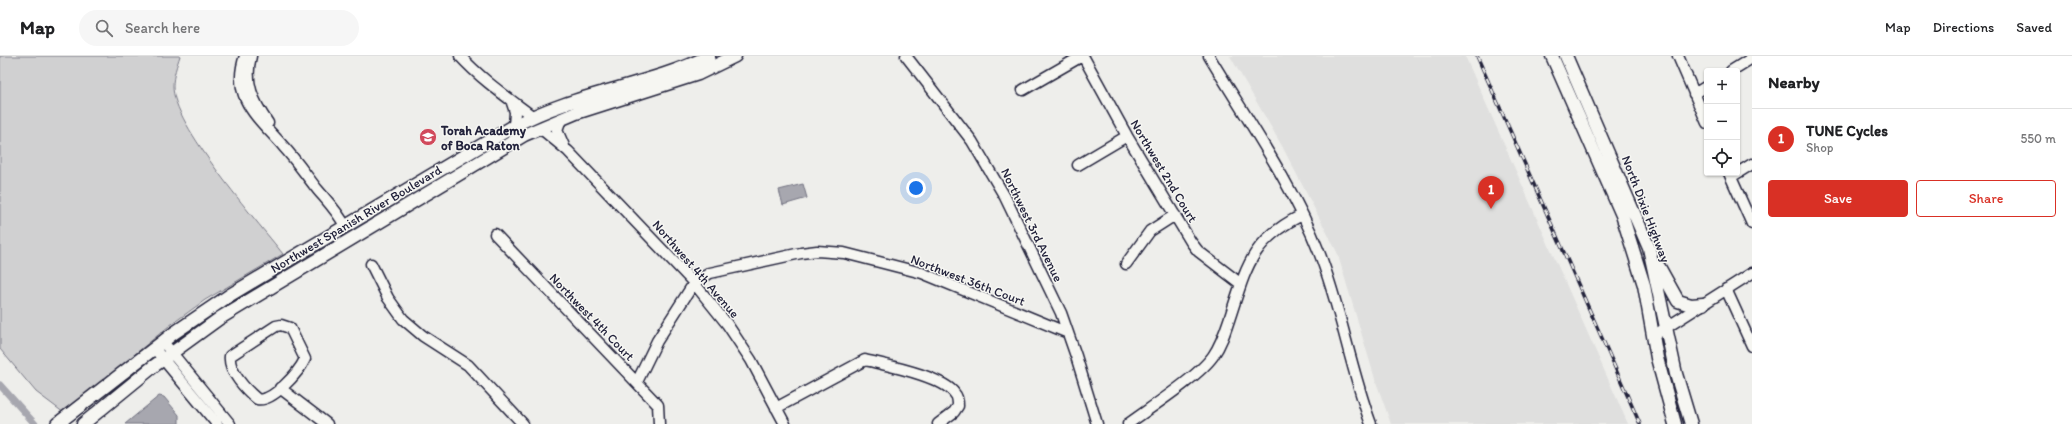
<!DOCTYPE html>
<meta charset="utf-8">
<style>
:root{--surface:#fff;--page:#f6f6f6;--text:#202124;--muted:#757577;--line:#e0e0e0;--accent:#d93025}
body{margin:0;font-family:Itim,sans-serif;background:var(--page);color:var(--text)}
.controls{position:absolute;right:12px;top:12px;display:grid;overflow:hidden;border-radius:4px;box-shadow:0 1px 3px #0004}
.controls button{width:36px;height:36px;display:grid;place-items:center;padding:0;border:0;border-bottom:1px solid var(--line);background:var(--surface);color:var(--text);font:20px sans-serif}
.you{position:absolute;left:916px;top:132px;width:14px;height:14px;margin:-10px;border:3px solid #fff;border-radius:50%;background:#1a73e8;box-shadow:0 0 0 6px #1a73e833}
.badge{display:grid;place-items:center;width:26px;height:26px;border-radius:50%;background:var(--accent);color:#fff;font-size:13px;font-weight:700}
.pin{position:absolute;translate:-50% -33px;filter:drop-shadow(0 1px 2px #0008)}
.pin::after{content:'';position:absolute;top:21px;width:14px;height:12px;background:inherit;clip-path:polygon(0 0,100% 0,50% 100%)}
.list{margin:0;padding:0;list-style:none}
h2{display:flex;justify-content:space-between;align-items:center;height:52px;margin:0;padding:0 16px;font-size:17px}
h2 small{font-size:13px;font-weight:400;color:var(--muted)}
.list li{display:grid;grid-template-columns:26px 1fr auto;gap:12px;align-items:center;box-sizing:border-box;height:60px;padding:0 16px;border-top:1px solid var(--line)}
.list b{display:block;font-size:15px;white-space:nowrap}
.list p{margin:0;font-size:13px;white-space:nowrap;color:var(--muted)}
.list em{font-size:13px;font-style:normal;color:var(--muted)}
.actions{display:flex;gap:8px;padding:12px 16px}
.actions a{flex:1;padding:9px 0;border:1px solid var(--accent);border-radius:4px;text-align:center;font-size:14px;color:var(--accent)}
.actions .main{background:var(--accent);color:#fff}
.icon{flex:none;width:22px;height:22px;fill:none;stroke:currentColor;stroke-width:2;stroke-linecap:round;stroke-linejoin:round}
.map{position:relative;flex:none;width:1752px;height:368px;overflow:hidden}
header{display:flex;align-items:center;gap:24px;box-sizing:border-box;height:56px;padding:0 20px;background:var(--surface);border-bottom:1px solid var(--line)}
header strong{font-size:19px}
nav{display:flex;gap:22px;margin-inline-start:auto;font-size:14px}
.search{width:280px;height:36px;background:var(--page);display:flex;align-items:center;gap:10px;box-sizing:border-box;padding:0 14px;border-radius:22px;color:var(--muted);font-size:15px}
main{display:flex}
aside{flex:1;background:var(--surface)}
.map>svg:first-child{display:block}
.built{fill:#dfdfde}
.green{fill:#d0d0d1;stroke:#797986}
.water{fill:#a7a7af;stroke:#727281}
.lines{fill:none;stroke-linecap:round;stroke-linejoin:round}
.canal{stroke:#a7a7af;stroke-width:7}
.minor-casing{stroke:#22223b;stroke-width:13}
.major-casing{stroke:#22223b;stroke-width:15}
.minor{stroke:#f6f6f2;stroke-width:10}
.major{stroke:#f6f6f2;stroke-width:12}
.rail-casing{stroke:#22223b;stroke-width:3.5}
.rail{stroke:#f6f6f2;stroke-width:2;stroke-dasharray:6;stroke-linecap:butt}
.labels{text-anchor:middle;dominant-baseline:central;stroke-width:3;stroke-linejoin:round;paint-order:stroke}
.poi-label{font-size:13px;font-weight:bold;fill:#22223b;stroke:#f6f6f2;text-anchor:start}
.street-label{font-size:13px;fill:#22223b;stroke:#f6f6f2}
</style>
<header>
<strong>Map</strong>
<div class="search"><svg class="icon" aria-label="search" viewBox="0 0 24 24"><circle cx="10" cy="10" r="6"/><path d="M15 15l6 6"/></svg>Search here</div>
<nav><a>Map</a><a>Directions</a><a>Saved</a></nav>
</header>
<main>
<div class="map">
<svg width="1752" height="368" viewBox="0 0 1752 368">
<rect width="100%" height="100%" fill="#eeeeeb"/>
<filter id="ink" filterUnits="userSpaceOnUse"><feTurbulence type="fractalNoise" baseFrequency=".025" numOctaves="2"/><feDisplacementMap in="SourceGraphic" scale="8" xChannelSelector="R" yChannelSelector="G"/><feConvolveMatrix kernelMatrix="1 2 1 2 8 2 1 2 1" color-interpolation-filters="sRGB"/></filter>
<g filter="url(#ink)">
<!-- built -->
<path class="built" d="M1230 0H1465L1628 368H1391L1375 323 1337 196 1282 90Z"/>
<!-- green -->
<path class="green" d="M0 0H180C177 9 173 20 173 30 172 68 257 165 283 198L205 244 169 270 64 357 36 336 0 293Z"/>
<!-- water -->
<path class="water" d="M803 128 807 142 783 149 779 134Z
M159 340 164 341 179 359V368H125Z"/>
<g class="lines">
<!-- canal -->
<path class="canal" d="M0 329 35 368"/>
<defs>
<path id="minor" d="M245 0C230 42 259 62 283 90 295 103 306 119 317 133 327 145 338 156 345 170
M251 0C244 27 253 45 268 67
M460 0C482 24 507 41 532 60
M906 0 972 85 1005 141 1061 257 1076 300 1097 368
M1083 0 1127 80 1191 186 1198 195 1241 228
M1209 0C1246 62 1293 129 1319 196 1341 252 1350 312 1371 368
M1678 0 1707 67
M1731 15 1752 2
M1023 34 1082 0
M1694 38 1707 30
M512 47 515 56 514 70
M561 63 557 74 564 90
M538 73 545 76 568 95 694 227 727 268 751 304 785 368
M1078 109 1127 80
M1729 117 1752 168
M1731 121 1752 108
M495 178 658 349 659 368
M371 208 388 242 403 263 423 280 468 309 523 368
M1126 208 1150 175 1175 159
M1726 233 1752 290
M281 269 290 272 305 303C299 316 272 347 257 343 246 334 228 315 230 300L276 270Z
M1653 280 1752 217
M163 286 230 368
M154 292 217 368
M637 326 657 285 694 227 710 217 801 197 817 195 844 197 922 217 1068 277
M280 332 327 368
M776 352 865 304C885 309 943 320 955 338 958 341 958 346 958 350L954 356 938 368
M1128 368C1151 351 1198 321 1213 300 1222 287 1226 273 1231 258 1247 209 1253 183 1302 159"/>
<path id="major" d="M1552 0 1622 159 1644 229 1657 302 1675 368
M1566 0 1649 192 1676 318 1691 368
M1659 211 1678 245 1691 249 1703 248
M57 368 174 277 230 239 514 70C576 36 647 31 709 0
M83 368 154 310 220 262 524 79 576 57 698 18 735 0"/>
</defs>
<!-- minor casing -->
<use href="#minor" class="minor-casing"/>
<!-- major casing -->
<use href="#major" class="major-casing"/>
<!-- minor -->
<use href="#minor" class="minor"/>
<!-- major -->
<use href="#major" class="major"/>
<defs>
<path id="rail" d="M1477 0 1640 368"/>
</defs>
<!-- rail casing -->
<use href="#rail" class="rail-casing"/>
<!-- rail -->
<use href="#rail" class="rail"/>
</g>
</g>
<!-- icons -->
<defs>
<symbol id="school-disc" viewBox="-11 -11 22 22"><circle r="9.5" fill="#d1495b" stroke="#f6f6f2"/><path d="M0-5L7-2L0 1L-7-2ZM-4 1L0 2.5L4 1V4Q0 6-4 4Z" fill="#fff"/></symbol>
</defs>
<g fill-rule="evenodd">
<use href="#school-disc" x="418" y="71" width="20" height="20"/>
</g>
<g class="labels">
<!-- poi labels -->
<g class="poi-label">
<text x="441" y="74">Torah Academy<tspan x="441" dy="15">of Boca Raton</tspan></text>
</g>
<!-- street labels -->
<g class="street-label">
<text transform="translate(1164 115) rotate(59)">Northwest 2nd Court</text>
<text transform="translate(1646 153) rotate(69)">North Dixie Highway</text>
<text transform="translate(356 163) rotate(-31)">Northwest Spanish River Boulevard</text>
<text transform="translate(1032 169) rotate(64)">Northwest 3rd Avenue</text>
<text transform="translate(696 213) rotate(49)">Northwest 4th Avenue</text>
<text transform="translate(968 224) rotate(21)">Northwest 36th Court</text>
<text transform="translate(592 261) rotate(46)">Northwest 4th Court</text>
</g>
</g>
</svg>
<div class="controls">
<button>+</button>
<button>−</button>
<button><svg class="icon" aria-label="locate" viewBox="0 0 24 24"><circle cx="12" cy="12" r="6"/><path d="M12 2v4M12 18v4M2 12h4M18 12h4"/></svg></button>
</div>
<div class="you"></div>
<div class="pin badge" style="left:1491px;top:153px">1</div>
</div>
<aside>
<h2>Nearby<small></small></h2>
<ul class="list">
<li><span class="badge">1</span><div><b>TUNE Cycles</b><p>Shop</p></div><em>550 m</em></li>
</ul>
<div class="actions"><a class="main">Save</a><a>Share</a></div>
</aside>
</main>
